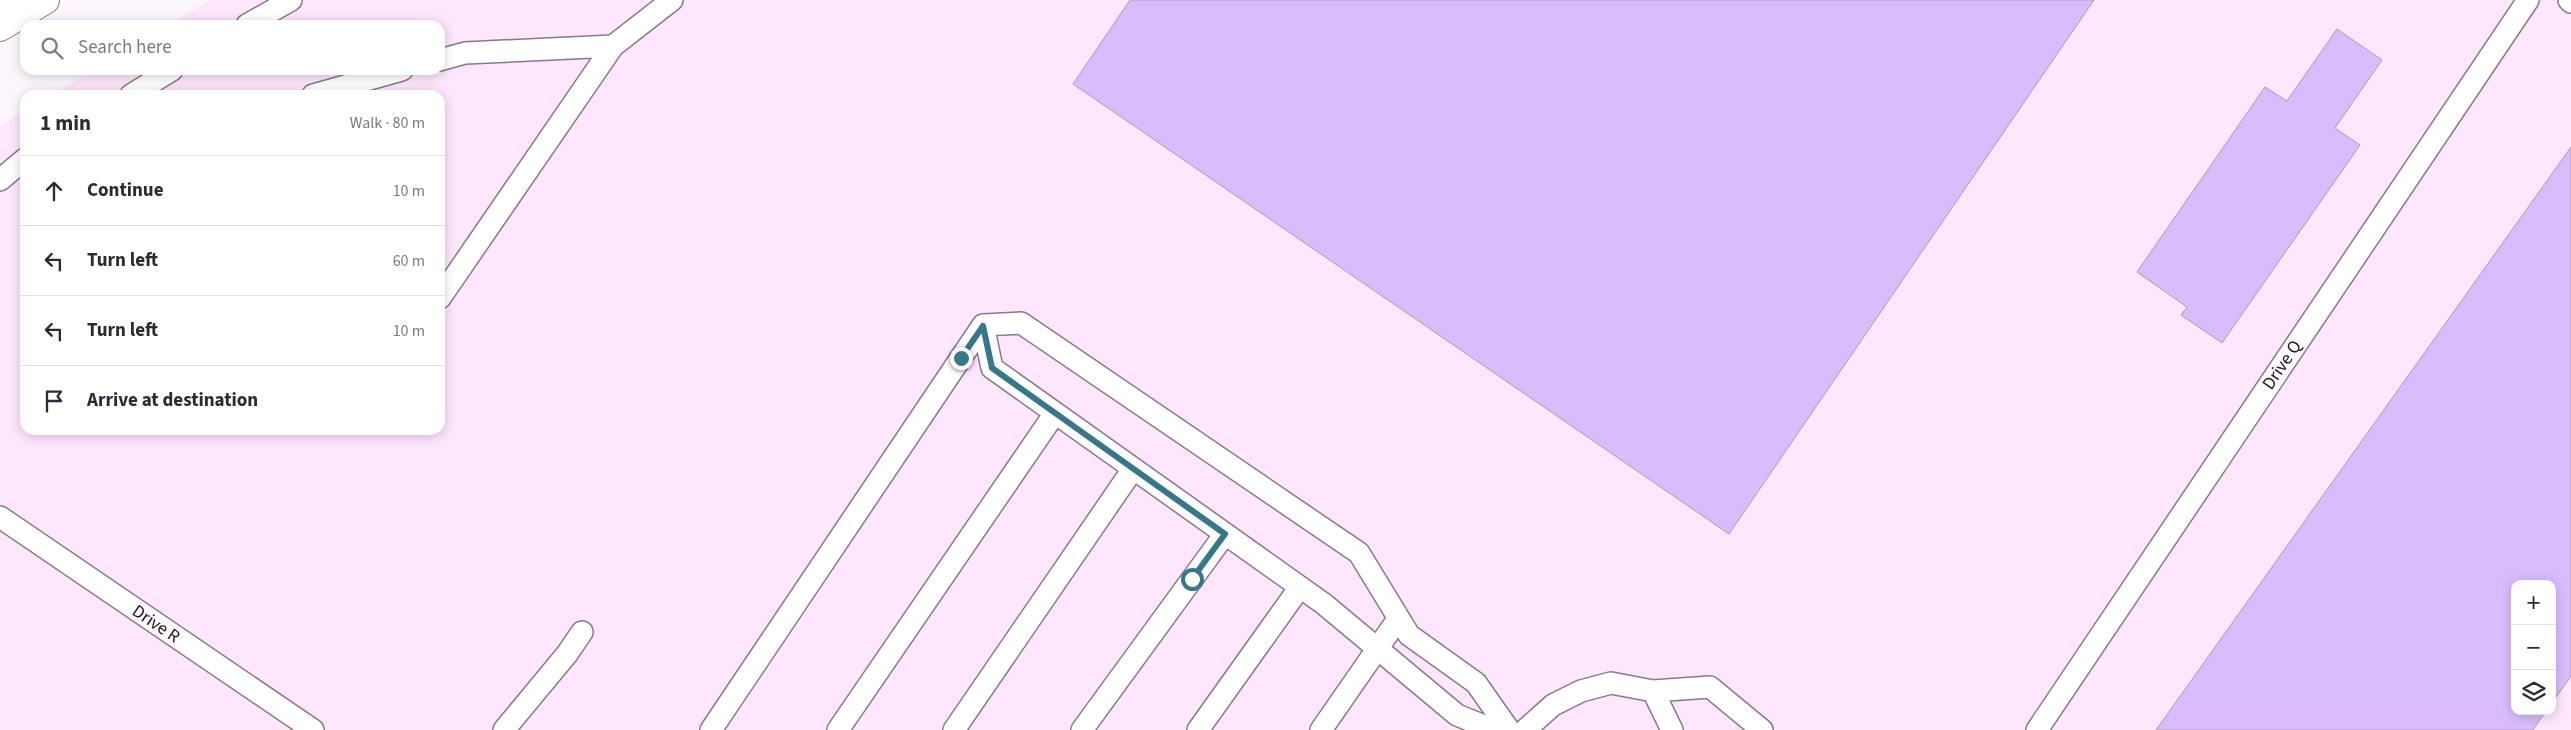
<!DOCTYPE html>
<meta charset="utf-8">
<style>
:root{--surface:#fff;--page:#f7f7f7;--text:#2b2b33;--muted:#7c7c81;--line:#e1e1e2}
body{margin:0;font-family:"Source Sans 3",sans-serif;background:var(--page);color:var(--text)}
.controls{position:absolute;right:15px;bottom:15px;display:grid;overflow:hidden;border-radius:10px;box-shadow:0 2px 12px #0003}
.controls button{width:45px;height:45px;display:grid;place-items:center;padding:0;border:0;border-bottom:1px solid var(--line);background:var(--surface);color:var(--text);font:25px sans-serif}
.stop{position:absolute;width:15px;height:15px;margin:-11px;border:4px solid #36788a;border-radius:50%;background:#fff}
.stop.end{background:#36788a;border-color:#fff;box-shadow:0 1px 5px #0008}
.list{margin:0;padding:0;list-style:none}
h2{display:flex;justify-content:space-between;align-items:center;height:65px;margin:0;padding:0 20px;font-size:21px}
h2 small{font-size:16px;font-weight:400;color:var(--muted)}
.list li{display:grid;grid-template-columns:32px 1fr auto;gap:15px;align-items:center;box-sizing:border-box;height:70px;padding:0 20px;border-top:1px solid var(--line)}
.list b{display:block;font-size:19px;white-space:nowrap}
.list em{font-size:16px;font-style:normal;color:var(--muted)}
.icon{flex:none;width:28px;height:28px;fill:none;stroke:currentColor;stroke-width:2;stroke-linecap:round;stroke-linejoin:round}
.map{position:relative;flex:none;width:2571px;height:730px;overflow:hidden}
.search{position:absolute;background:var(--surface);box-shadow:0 2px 12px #0003;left:20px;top:20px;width:425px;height:55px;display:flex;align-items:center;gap:12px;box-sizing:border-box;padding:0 18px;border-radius:15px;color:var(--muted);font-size:19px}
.panel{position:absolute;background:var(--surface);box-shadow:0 2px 12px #0003;left:20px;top:90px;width:425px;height:345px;border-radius:15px}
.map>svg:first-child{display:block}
.built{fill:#fee6fd;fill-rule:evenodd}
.building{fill:#dabcfd;stroke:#a69db1}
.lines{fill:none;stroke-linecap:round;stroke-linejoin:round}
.service-casing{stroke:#897989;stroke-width:24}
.secondary-casing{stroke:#897989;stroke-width:30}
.motorway-casing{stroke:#897989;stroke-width:30}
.service{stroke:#fff;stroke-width:21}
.secondary{stroke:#fff;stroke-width:28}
.motorway{stroke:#fff;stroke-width:28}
.route{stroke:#36788a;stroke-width:6}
.labels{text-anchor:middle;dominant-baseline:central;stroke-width:5;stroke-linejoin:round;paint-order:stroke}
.street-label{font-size:18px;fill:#1c161c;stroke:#fdf6fd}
</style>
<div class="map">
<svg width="2571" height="730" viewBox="0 0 2571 730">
<rect width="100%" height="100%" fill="#fdf6fd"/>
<!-- built -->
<path class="built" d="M210 0H2571V730H0V126L25 111V430H440V95H52L94 70H440V25H168ZM2515 584H2552V711H2515Z"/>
<!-- building -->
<path class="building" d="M1130 0H2094L1729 534 1073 84Z
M2337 29 2382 60 2335 128 2360 145 2222 343 2181 315 2187 307 2137 272 2265 87 2287 101Z
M2571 147V676L2552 703V584H2515V711H2546L2533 730H2156Z"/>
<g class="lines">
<defs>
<path id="service" d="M2569 0 2571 2
M247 25 291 0
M440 60 465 53 613 46
M131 95 172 70
M313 95 402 70
M0 180 25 159
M440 298 613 46 672 0
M0 517 313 730
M1653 691 1672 730
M504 730 567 654 582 632
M711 730 983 325
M838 730 1055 413
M954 730 1133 469
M1082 730 1225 534
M1198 730 1300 587
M1321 730 1398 619
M1494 730 1457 715 1324 604 992 368 983 325 1021 323 1359 553 1409 635 1476 683 1509 730
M1525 730 1553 705 1581 691 1611 683 1653 691 1710 687 1762 730
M2037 730 2528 0"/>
<path id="secondary" d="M0 27 45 0"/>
<path id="motorway" d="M0 10 16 0"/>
</defs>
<!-- service casing -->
<use href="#service" class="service-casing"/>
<!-- secondary casing -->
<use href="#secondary" class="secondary-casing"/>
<!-- motorway casing -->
<use href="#motorway" class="motorway-casing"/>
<!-- service -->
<use href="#service" class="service"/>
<!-- secondary -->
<use href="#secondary" class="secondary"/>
<!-- motorway -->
<use href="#motorway" class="motorway"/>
</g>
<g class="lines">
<!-- route -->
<path class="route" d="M961 358 983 326 992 368 1225 534 1192 579"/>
</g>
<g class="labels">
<!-- street labels -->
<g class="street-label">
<text transform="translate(2282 365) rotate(-56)">Drive Q</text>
<text transform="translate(156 624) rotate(34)">Drive R</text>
</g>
</g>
</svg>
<div class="controls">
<button>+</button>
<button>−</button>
<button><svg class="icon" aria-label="layers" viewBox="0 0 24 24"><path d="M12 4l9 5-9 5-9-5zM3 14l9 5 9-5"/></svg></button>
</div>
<div class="stop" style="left:1192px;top:579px"></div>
<div class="stop end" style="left:961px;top:358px"></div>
<div class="search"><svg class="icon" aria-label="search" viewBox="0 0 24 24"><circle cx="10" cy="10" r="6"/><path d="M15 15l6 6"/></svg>Search here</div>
<section class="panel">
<h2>1 min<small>Walk · 80 m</small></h2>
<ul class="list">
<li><svg class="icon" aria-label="ahead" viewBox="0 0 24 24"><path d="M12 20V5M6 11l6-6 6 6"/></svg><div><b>Continue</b></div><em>10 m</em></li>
<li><svg class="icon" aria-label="left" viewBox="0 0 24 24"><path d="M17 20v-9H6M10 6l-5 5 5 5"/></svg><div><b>Turn left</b></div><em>60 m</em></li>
<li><svg class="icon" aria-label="left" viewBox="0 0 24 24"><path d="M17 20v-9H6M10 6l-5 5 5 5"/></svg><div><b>Turn left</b></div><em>10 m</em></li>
<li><svg class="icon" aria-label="arrive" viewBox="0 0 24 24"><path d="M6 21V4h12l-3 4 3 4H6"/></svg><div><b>Arrive at destination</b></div></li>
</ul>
</section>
</div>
